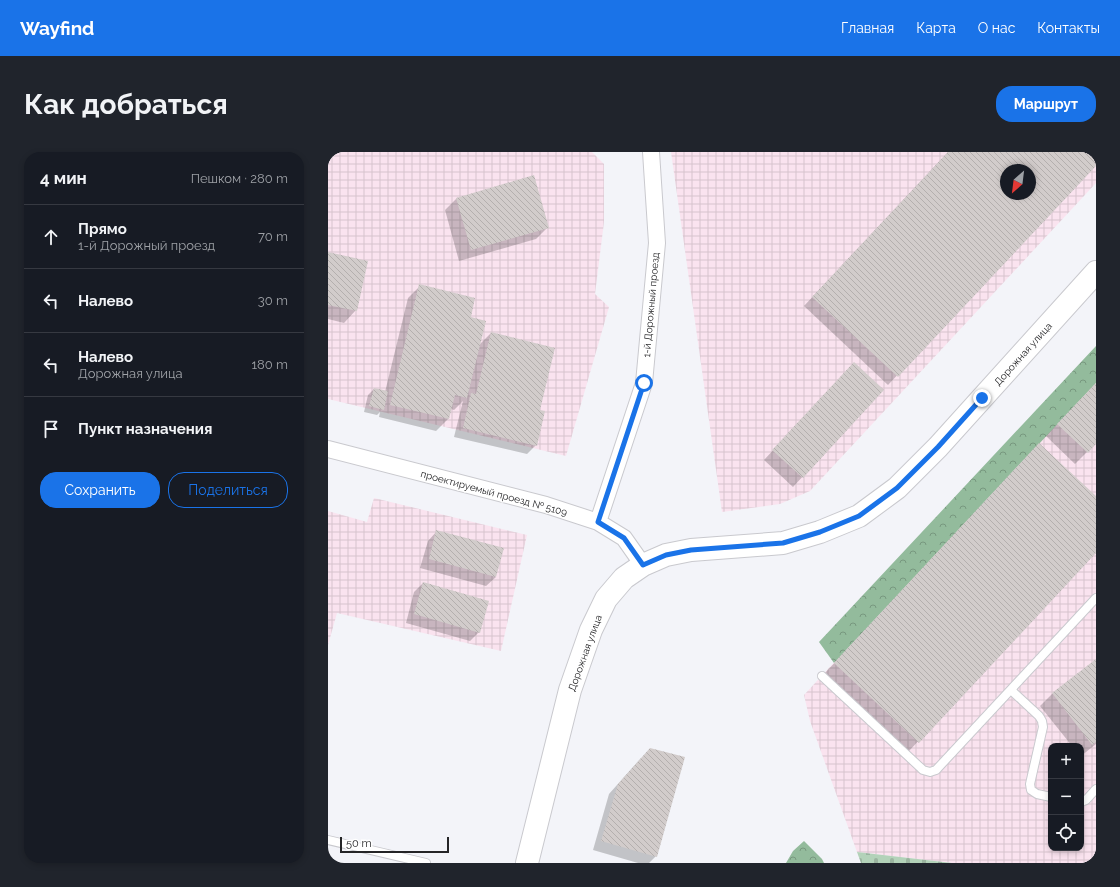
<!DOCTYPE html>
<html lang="ru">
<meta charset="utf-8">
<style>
:root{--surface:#171b24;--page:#20242c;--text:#f1f3f6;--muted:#9ea1a6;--line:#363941;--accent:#1a73e8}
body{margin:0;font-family:Raleway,sans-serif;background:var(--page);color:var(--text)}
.controls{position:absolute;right:12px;bottom:12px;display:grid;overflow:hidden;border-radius:8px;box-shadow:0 2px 6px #0003}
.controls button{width:36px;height:36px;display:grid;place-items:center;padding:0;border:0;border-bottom:1px solid var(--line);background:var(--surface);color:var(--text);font:20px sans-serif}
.compass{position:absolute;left:672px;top:12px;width:36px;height:36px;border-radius:50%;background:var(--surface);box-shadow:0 2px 6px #0003;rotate:208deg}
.scale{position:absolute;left:12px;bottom:10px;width:109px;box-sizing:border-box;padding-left:4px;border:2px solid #252527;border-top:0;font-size:11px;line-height:14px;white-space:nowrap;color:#252527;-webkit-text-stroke:3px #fff;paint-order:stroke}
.stop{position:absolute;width:12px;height:12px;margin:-9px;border:3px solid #1a73e8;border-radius:50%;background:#fff}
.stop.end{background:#1a73e8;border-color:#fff;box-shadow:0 1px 4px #0008}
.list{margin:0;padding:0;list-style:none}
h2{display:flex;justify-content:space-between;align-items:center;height:52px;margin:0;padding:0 16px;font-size:17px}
h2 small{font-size:13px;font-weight:400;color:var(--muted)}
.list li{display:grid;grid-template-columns:26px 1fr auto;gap:12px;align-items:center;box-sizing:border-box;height:64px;padding:0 16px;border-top:1px solid var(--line)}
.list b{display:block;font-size:15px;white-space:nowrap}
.list p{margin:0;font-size:13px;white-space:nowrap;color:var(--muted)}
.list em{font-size:13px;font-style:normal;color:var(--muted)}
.actions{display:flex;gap:8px;padding:12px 16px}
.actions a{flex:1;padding:9px 0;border:1px solid var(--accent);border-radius:16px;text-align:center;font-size:14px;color:var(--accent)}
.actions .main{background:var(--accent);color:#fff}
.icon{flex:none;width:22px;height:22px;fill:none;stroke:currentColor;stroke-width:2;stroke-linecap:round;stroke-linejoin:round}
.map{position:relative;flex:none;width:768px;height:711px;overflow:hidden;border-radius:16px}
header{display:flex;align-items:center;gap:24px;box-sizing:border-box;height:56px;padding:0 20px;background:var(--accent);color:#fff}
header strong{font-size:19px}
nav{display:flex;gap:22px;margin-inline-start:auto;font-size:14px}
.intro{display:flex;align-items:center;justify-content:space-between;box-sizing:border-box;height:96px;padding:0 24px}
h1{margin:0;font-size:28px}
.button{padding:10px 18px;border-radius:16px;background:var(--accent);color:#fff;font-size:14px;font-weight:700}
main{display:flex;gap:24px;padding:0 24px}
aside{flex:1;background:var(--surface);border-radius:16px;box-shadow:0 2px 6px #0003}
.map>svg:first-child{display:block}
.industrial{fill:url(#industrial-grid);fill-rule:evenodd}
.forest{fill:url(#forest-crowns)}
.cemetery{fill:url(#cemetery-stones)}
.shadow{fill:#0003;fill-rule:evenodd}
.building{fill:url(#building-back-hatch);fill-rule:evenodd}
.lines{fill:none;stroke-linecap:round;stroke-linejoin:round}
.lane-casing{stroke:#c9c9ce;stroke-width:10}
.street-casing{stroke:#c9c9ce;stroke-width:18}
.secondary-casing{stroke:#c9c9ce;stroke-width:24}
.lane{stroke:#fff;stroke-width:8}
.street{stroke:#fff;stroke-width:16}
.secondary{stroke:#fff;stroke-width:22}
.route{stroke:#1a73e8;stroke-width:5}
.labels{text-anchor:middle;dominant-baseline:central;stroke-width:3;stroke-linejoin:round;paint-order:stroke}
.street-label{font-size:10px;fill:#252527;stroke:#fff}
</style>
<header>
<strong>Wayfind</strong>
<nav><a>Главная</a><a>Карта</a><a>О нас</a><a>Контакты</a></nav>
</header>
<div class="intro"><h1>Как добраться</h1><a class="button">Маршрут</a></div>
<main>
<aside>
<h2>4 мин<small>Пешком · 280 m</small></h2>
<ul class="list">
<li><svg class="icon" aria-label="ahead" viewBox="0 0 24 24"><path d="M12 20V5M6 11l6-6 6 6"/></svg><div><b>Прямо</b><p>1-й Дорожный проезд</p></div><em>70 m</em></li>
<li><svg class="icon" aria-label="left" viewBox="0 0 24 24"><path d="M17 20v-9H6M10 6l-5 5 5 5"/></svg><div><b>Налево</b></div><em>30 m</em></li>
<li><svg class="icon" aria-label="left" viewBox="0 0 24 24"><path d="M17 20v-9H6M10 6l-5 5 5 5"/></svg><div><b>Налево</b><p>Дорожная улица</p></div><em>180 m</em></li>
<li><svg class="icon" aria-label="arrive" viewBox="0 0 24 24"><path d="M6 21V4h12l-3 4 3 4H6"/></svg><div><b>Пункт назначения</b></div></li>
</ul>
<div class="actions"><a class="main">Сохранить</a><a>Поделиться</a></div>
</aside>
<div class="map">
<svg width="768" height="711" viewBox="0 0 768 711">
<defs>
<pattern id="industrial-grid" width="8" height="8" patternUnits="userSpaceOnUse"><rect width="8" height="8" fill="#fae3ef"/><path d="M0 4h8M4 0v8" fill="none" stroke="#d6c3cd"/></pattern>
<pattern id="forest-crowns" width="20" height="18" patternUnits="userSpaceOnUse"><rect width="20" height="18" fill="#93bb9c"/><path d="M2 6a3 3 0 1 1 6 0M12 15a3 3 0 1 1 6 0" fill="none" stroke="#78987f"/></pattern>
<pattern id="cemetery-stones" width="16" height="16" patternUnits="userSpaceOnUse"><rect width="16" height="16" fill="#b3d2b9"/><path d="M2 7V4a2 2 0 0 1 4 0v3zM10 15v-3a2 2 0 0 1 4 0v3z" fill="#9ab49f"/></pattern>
<pattern id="building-back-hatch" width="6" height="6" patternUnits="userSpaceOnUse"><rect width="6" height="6" fill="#d2cccb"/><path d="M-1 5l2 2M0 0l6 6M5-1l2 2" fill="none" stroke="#b4afae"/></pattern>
</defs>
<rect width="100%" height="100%" fill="#f3f4f9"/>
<!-- industrial -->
<path class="industrial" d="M0 0H264L276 12V70L267 142 281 155 238 304 0 247Z
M343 0H768V31L482 339 452 352 394 360ZM678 18H702V42H678Z
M768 230V711H624L529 700 482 569 476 543 701 299ZM723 594H753V696H723Z
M46 346 199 383 173 499 9 461 0 493V359L39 370Z"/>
<!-- forest -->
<path class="forest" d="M768 194V231L506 511 491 490Z
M476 689 494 707 496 711H458L465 699Z"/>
<!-- cemetery -->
<path class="cemetery" d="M529 700 624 711H533Z"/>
<!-- shadow -->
<path class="shadow" d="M620 0H768V12L560 233 476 154ZM678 18H702V42H678Z
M129 46 220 75 208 87 131 109 117 58Z
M0 101 28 158 16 171 0 167Z
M92 134 142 166 150 194 163 181 211 258 208 293 199 302 126 285 135 249 126 258 123 257 120 267 108 279 51 265 52 260 49 263 36 260 40 243 46 237 57 240 80 146Z
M517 221 555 238 465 335 436 308Z
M768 232V291L747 312 718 284Z
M702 302 768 346V399L581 599 497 521Z
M109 379 168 425 158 434 92 416 100 389Z
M95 431 151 480 142 489 78 471 86 440Z
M768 508V592L753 604V594H744L712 554 724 542Z
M313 606 328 704 321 711H310L265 698 281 642Z"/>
<!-- building -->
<path class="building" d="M620 0H768V14L570 225 484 145ZM678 18H702V42H678Z
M206 23 221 76 143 98 128 46Z
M0 100 40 109 29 159 0 153Z
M91 132 147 146 143 165 158 169 139 246 127 243 121 267 62 253Z
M163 180 227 196 212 258 217 259 209 294 135 276 143 241 148 242Z
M526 210 556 238 475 326 444 298Z
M768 231V292L760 301 729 272Z
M46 236 60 239 56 258 41 254Z
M711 291 768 344V401L591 591 506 511Z
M108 378 176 396 168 425 101 407Z
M95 430 161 449 152 481 86 462Z
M768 507V590L764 593 724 541Z
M322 596 357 605 329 705 273 689 290 632Z"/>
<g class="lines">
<defs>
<path id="lane" d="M494 524 595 618 602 620 608 618 768 446
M683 538 711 564 714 569 715 575 702 632 703 638 709 642 723 645
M753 650 758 648 768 637
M0 688 98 711"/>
<path id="street" d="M0 297 218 353 270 370 296 386 315 413
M270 370 316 231 329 91 323 0"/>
<path id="secondary" d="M199 711 242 538 263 478 278 447 296 426 315 413 338 403 363 398 455 391 492 380 531 364 569 336 610 295 768 120"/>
</defs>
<!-- lane casing -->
<use href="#lane" class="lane-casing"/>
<!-- street casing -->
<use href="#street" class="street-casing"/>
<!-- secondary casing -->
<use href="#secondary" class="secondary-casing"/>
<!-- lane -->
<use href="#lane" class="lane"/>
<!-- street -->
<use href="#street" class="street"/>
<!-- secondary -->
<use href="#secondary" class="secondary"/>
</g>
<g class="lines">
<!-- route -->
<path class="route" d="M316 231 270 370 296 386 315 413 338 403 363 398 455 391 492 380 531 364 569 336 610 295 654 246"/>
</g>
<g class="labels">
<!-- street labels -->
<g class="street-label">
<text transform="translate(323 153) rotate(-85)">1-й Дорожный проезд</text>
<text transform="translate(695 202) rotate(-48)">Дорожная улица</text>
<text transform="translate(166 341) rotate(15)">проектируемый проезд № 5109</text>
<text transform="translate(257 501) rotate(-70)">Дорожная улица</text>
</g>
</g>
</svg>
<div class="controls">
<button>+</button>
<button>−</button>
<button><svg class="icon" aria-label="locate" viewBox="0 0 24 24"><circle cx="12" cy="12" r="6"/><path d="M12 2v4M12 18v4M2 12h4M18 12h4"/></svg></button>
</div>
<svg class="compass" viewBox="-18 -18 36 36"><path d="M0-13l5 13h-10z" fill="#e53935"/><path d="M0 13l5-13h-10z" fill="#9ea1a6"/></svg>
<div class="scale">50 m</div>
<div class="stop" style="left:316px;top:231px"></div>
<div class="stop end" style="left:654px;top:246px"></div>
</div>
</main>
